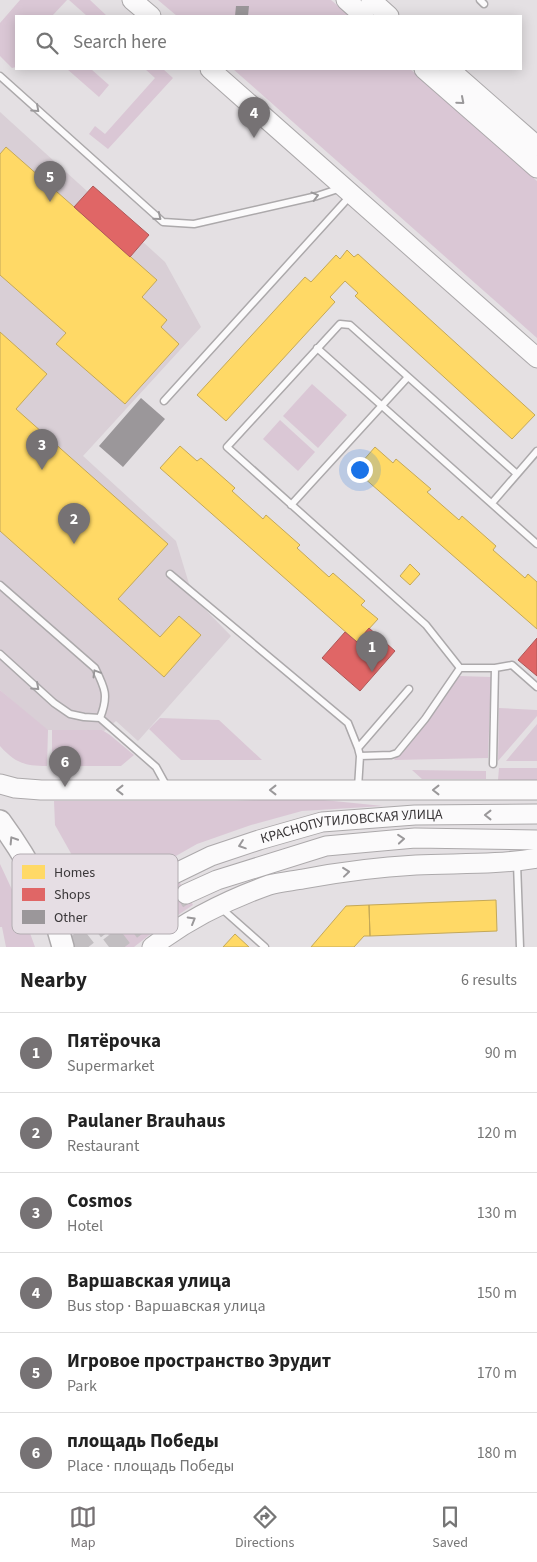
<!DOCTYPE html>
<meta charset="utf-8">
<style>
:root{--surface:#fff;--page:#f2f2f2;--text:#222;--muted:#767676;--line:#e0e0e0;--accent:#767274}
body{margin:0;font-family:"Source Sans 3",sans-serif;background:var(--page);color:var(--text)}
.you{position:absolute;left:359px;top:469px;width:18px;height:18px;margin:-12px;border:4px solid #fff;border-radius:50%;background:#1a73e8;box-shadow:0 0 0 8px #1a73e833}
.badge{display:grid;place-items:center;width:32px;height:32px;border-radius:50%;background:var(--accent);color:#fff;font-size:16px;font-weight:700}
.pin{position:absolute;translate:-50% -41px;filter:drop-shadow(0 1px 2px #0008)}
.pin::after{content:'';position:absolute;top:26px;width:18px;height:15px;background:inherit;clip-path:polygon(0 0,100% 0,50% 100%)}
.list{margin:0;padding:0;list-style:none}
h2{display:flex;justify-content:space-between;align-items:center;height:65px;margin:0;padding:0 20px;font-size:21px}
h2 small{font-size:16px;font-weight:400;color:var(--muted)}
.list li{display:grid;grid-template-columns:32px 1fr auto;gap:15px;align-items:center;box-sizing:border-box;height:80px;padding:0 20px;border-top:1px solid var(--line)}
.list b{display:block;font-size:19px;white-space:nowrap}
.list p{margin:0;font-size:16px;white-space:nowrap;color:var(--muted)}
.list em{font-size:16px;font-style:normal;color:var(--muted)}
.icon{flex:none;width:28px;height:28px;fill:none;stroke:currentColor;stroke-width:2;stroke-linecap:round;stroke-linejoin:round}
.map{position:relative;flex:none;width:537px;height:947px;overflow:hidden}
.search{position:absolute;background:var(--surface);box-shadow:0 2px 12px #0003;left:15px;right:15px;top:15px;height:55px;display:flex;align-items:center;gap:12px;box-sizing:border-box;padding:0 18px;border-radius:0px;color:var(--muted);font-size:19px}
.sheet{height:545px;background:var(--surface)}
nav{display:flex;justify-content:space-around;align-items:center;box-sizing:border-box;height:70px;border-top:1px solid var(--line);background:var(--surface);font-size:14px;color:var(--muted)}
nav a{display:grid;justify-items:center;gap:2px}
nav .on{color:var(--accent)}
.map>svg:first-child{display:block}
.built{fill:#d9cfd6}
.green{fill:#dac7d5}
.homes{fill:#ffd966;stroke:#c4a858}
.shops{fill:#e06666;stroke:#ae5858}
.building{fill:#9b979a}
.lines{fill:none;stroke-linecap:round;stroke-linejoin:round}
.secondary-tunnel{stroke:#c2bec1;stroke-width:19;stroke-dasharray:19 9;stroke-linecap:butt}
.lane-casing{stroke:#aca9ab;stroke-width:9}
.secondary-casing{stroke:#aca9ab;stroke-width:21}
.primary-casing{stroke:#aca9ab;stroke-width:24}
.lane{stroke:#fbfafb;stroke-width:6}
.secondary{stroke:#fbfafb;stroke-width:19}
.primary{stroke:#fbfafb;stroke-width:21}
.oneway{stroke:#9a989a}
.labels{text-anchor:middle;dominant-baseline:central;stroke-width:5;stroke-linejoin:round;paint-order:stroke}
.street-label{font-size:14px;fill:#3a3739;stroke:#e6dee4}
.key{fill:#e6dee4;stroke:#b2acb1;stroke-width:1}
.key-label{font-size:14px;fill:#3a3739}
</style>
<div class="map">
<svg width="537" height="947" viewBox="0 0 537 947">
<rect width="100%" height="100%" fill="#e4e0e3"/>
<!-- built -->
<path class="built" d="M0 112 165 262 201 327 83 456 176 541 193 597 231 636 138 741 116 721 104 731 102 730H46L0 690Z"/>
<!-- green -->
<path class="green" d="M20 0H67L52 16H16V67L12 68 0 56V23Z
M69 0H90L107 16H87Z
M158 0H331L350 16H177Z
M67 69H91L109 85 99 97Z
M145 69H163L173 78 108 149 89 134 95 126 105 134 155 78Z
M233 69H410L537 181V338Z
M312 384 347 415 318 448 283 416Z
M280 420 315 452 298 471 263 439Z
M459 676 491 677 488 758 394 760 431 716Z
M0 690 48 730 47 766C25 766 15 763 0 746Z
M499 708 537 710V716L498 761Z
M160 718 219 720 262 760H181L149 729Z
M537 724V761H506Z
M52 730H102L110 735 134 755 121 766H52Z
M499 768H537V780H498Z
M412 770 486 771V779H422Z
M304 798 383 806 302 811 251 825 197 844 167 861 193 905 157 929 134 947H116L109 936 91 889 55 825 54 801H236Z
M0 864 22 911 35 947H6L2 927H0Z"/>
<!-- homes -->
<path class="homes" d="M6 147 157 280 142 297 167 320 161 327 179 344 125 404 56 344 66 333 0 275V154Z
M347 250 354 257 358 254 535 415 512 439 355 296 358 293 345 281 330 297 335 302 226 421 197 395 305 277 311 282 336 255 340 259Z
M0 332 47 374 16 409 168 544 118 599 160 637 179 616 201 635 164 677 0 531Z
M180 446 197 461 201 458 235 488 232 491 263 519 266 515 300 545 297 548 329 577 333 573 365 601 361 605 378 619 357 642 160 468Z
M375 447 393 463 396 459 431 489 427 492 459 520 462 516 496 546 493 550 525 578 528 574 537 582V629L355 470Z
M410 564 420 574 410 585 400 576Z
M496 900 497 931 370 936 369 905Z
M369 905 370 936H364L354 947H311L346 906Z
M235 934 249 947H223Z"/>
<!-- shops -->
<path class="shops" d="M93 186 149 235 130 257 74 207Z
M369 628 395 651 360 691 322 658 345 632 357 642Z
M537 638V676L518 660Z"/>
<!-- building -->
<path class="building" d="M236 6H249L248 16H235Z
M141 398 165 419 123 467 99 446Z"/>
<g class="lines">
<!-- secondary-tunnel -->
<path class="secondary-tunnel" d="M73 947 122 909 174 874
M109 947 138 925 186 894"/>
<defs>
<path id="lane" d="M480 0 484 4
M0 76 163 222 194 224 317 196 341 188
M317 348 537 544
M164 401 351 195
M492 503 537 451
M291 505 408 377
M170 574 348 723 358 748
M0 585 95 668C105 688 109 696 100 718
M0 654 54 703 70 714 84 717 100 718 156 767 167 787
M460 668H495L512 665 537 687
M360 756 391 755 397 753 425 719 460 668 426 625 227 447 340 324 350 325 517 474
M493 764 495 668
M358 788 360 756 358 748 409 689
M517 863 520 947
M221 908 265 947"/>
<g id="secondary">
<path d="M132 0 151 16"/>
<path d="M346 0 364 16"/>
<path d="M371 0 389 16"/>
<path d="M210 69 537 358"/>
<path d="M424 69 537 168"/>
<path d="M449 69 537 146"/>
<path d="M0 784 15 788 41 790H537"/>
<path id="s1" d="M174 874 211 856 259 840 322 822 415 815 537 814"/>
<path d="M186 894 217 880 326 846 415 838 537 840"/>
<path d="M152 947C187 920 227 900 269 885 280 882 292 881 303 879 340 872 378 867 416 865 456 863 497 865 537 858"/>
</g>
<path id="primary" d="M0 821C27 858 52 902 63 947"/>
</defs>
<!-- lane casing -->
<use href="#lane" class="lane-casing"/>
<!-- secondary casing -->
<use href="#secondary" class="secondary-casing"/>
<!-- primary casing -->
<use href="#primary" class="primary-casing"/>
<!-- lane -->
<use href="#lane" class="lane"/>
<!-- secondary -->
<use href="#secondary" class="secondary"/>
<!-- primary -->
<use href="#primary" class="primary"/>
</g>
<!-- one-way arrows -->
<defs><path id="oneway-chevron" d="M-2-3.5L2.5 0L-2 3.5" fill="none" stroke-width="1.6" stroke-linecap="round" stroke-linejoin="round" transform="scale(1.25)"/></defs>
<g class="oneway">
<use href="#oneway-chevron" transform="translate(461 101) rotate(41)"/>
<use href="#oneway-chevron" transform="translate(36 109) rotate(42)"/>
<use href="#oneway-chevron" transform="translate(315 196) rotate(-15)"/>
<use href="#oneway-chevron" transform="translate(158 217) rotate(39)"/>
<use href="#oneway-chevron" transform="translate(96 673) rotate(-121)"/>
<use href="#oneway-chevron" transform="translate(36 687) rotate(42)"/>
<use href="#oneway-chevron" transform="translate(120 790) rotate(180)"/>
<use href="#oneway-chevron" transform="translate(273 790) rotate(180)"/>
<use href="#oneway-chevron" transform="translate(436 790) rotate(-180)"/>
<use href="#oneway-chevron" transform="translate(488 815) rotate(-180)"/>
<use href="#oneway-chevron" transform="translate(401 839) rotate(-5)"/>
<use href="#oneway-chevron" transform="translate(13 840) rotate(-122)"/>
<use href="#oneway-chevron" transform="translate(242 845) rotate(161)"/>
<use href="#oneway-chevron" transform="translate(346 872) rotate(-6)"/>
<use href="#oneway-chevron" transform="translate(192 920) rotate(-30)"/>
</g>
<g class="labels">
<!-- street labels -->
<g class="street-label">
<text stroke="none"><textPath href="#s1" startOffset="186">КРАСНОПУТИЛОВСКАЯ УЛИЦА</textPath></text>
</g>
</g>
<!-- legend -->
<rect x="12" y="854" width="166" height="80" rx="8" class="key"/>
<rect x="22" y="865" width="23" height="14" fill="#ffd966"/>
<rect x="22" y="888" width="23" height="13" fill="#e06666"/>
<rect x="22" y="910" width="23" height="14" fill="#9b979a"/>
<g class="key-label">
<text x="54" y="877">Homes</text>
<text x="54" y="899">Shops</text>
<text x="54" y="922">Other</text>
</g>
</svg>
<div class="you"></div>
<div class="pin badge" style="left:372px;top:672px">1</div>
<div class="pin badge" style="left:74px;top:544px">2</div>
<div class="pin badge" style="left:42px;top:470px">3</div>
<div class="pin badge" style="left:254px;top:138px">4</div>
<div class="pin badge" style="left:50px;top:202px">5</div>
<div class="pin badge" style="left:65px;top:787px">6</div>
<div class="search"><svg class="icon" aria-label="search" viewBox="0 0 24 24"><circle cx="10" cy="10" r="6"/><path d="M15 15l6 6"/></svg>Search here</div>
</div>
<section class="sheet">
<h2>Nearby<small>6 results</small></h2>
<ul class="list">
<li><span class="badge">1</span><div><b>Пятёрочка</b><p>Supermarket</p></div><em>90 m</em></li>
<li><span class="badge">2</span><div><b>Paulaner Brauhaus</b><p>Restaurant</p></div><em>120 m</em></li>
<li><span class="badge">3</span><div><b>Cosmos</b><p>Hotel</p></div><em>130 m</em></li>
<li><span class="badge">4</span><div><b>Варшавская улица</b><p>Bus stop · Варшавская улица</p></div><em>150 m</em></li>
<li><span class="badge">5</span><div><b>Игровое пространство Эрудит</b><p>Park</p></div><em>170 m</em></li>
<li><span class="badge">6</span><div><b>площадь Победы</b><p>Place · площадь Победы</p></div><em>180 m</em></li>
</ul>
</section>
<nav>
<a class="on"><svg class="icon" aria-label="map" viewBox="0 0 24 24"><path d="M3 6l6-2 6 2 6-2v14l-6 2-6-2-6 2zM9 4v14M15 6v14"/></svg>Map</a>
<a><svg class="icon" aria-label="directions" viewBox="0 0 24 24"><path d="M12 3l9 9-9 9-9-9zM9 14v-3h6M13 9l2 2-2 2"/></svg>Directions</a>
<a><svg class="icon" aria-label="saved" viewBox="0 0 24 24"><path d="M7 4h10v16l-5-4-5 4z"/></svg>Saved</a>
</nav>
